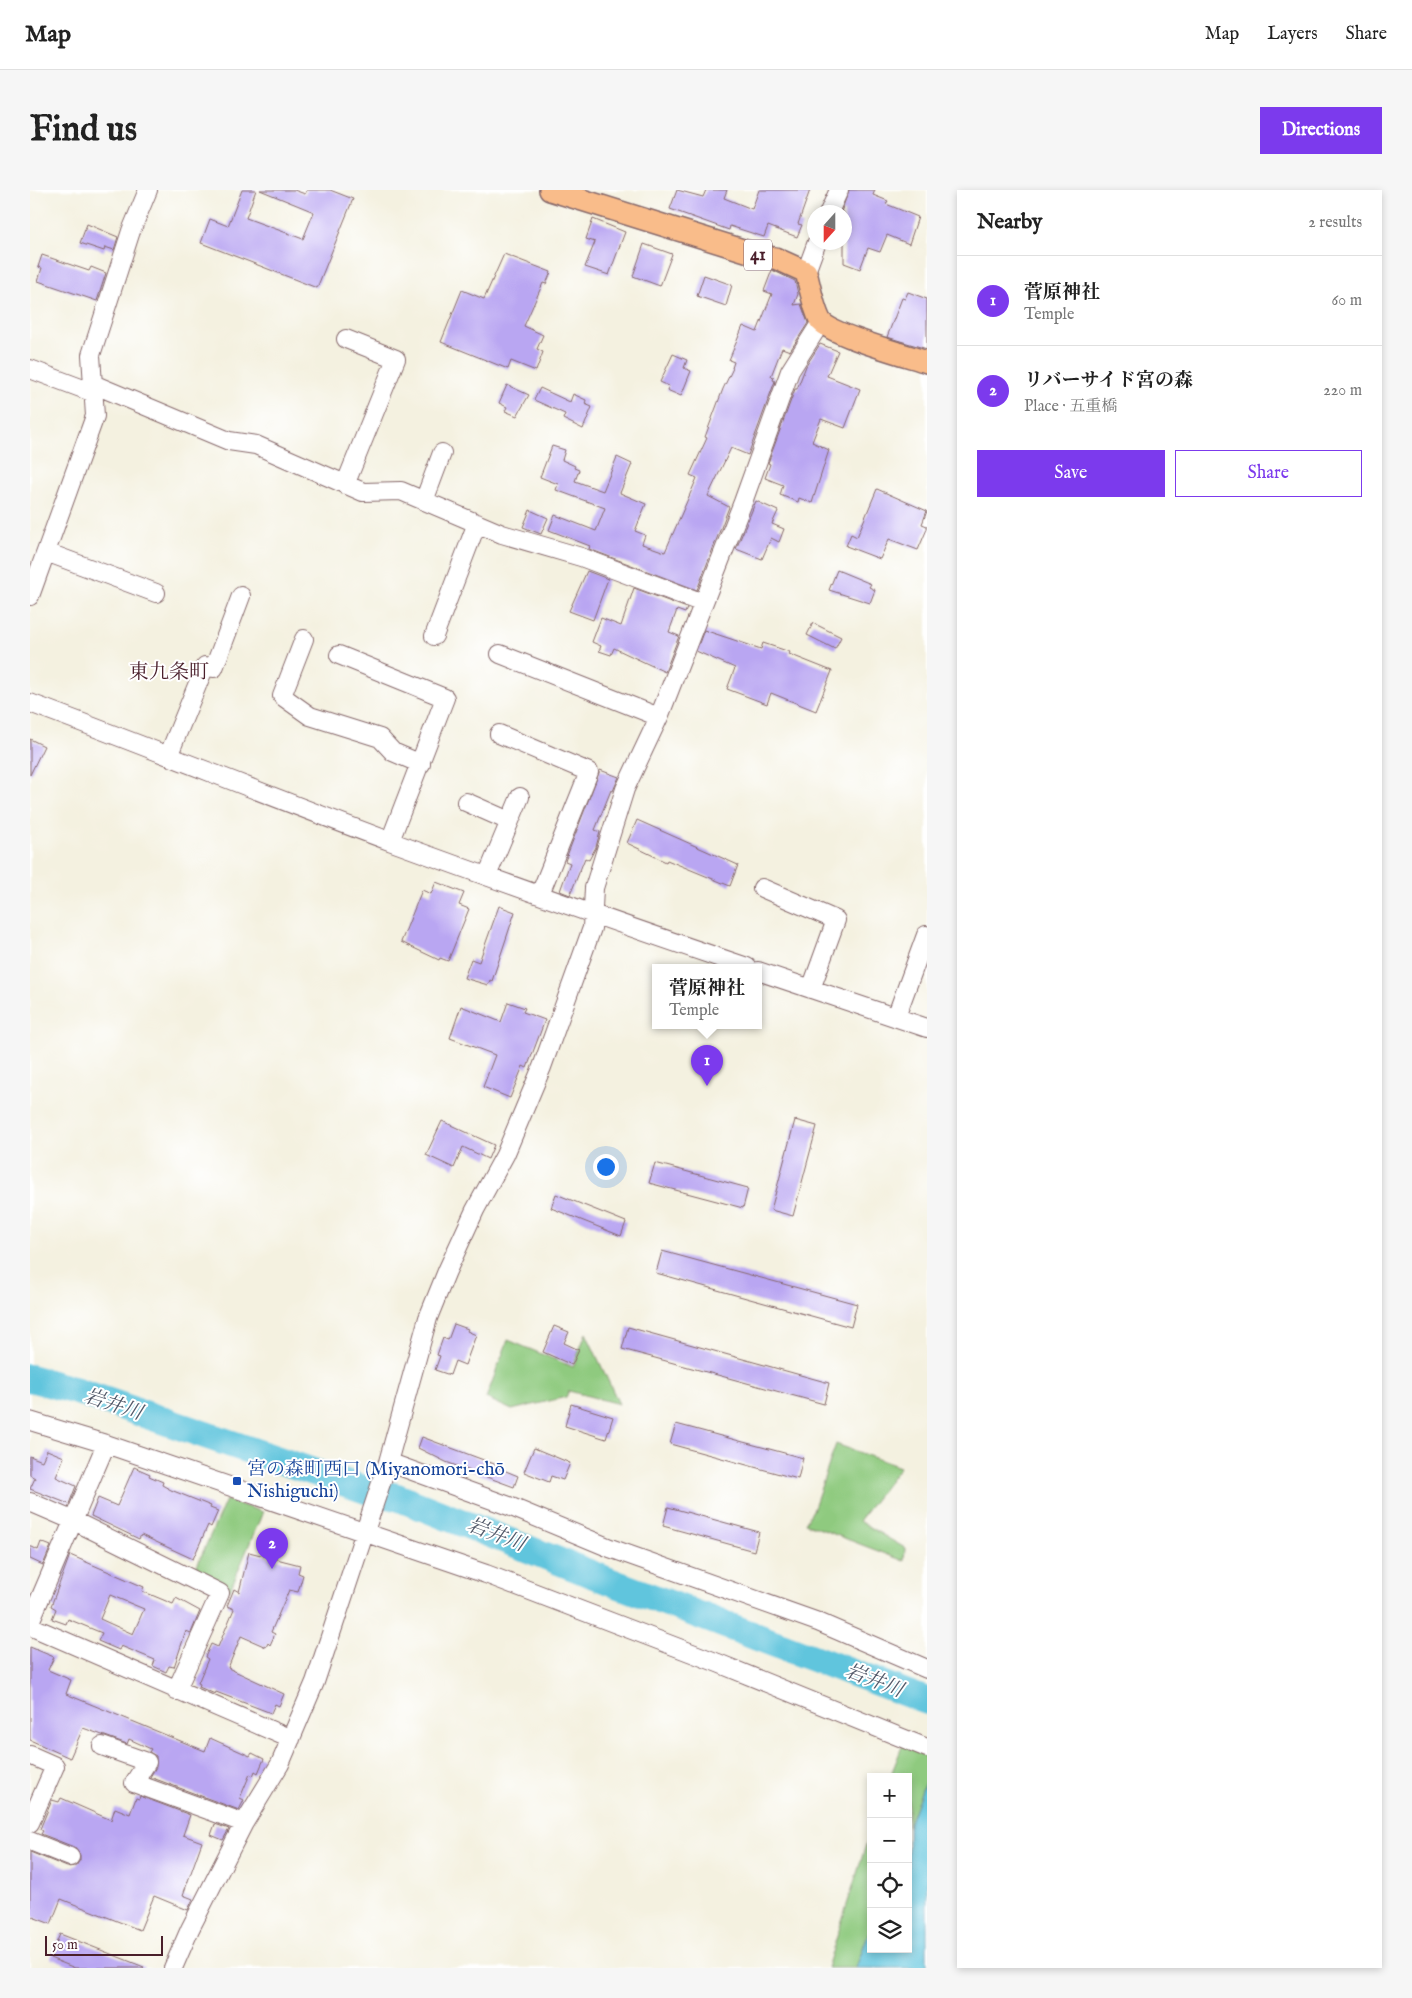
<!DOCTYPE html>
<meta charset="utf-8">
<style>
:root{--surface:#fff;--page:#f6f6f6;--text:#222;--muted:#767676;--line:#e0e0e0;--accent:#7c3aed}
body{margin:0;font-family:"IM FELL English","Noto Serif JP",serif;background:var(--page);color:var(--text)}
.controls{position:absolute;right:15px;bottom:15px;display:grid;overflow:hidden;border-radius:0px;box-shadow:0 2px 8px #0003}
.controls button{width:45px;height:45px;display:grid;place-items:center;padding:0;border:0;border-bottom:1px solid var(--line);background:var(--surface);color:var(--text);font:25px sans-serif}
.compass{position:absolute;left:777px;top:15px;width:45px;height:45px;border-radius:50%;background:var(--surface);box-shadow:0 2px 8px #0003;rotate:201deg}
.scale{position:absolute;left:15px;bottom:12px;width:118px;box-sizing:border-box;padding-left:5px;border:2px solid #4a1f2b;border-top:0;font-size:14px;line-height:18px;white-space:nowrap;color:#4a1f2b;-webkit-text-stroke:4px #fff;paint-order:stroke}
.you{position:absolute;left:575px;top:976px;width:18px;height:18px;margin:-12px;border:4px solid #fff;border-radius:50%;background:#1a73e8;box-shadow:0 0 0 8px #1a73e833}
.badge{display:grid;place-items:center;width:32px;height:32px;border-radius:50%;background:var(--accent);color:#fff;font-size:16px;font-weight:700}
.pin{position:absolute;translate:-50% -41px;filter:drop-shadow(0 1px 2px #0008)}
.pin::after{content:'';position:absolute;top:26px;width:18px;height:15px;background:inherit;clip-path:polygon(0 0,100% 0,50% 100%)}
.popup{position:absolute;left:622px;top:774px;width:110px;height:65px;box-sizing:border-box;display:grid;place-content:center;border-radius:0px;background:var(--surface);filter:drop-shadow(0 1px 4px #0005);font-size:16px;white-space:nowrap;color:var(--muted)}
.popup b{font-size:19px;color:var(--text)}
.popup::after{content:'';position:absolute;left:50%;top:100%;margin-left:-10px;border:10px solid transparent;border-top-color:var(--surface)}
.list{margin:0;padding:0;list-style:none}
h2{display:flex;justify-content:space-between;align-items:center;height:65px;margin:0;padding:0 20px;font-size:21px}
h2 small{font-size:16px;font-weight:400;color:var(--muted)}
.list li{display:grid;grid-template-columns:32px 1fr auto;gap:15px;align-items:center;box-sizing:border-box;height:90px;padding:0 20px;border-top:1px solid var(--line)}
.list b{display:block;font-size:19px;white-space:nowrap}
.list p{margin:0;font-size:16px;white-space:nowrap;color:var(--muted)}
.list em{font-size:16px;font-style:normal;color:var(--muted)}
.actions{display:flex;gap:10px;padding:15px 20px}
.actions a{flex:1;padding:11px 0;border:1px solid var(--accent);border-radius:0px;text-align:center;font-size:18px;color:var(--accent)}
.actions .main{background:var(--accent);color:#fff}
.icon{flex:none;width:28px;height:28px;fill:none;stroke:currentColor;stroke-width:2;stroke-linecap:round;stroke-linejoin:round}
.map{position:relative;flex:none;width:897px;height:1778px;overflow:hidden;border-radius:0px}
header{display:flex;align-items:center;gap:30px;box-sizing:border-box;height:70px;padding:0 25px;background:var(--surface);border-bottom:1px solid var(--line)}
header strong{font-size:24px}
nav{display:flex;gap:28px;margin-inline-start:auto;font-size:18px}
.intro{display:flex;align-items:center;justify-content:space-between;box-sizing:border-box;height:120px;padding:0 30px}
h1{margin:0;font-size:35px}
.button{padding:12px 22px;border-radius:0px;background:var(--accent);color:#fff;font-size:18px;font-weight:700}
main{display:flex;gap:30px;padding:0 30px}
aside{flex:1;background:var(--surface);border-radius:0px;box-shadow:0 2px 8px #0003}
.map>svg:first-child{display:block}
.green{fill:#8fca7f;stroke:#6c7455}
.water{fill:#60c5dd;stroke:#557284}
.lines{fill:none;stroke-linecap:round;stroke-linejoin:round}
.river{stroke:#60c5dd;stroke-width:28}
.building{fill:#b9a6f2;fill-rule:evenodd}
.minor-casing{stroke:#86686a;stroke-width:20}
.major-casing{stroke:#86686a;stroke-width:24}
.minor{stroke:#fff;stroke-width:18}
.major{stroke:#f9bc8a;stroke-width:21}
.transit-dot{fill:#1a4fb4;stroke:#fff;stroke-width:2}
.labels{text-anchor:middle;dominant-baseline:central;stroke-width:4;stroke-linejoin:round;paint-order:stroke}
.shield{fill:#fff;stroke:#80626b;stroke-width:1}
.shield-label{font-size:18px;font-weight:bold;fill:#4a1f2b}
.transit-label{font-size:19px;fill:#164399;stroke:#fff;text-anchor:start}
.neighbourhood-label{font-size:20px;fill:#4a1f2b;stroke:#fff}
.water-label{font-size:20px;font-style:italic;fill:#525969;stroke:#fff}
</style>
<header>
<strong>Map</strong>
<nav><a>Map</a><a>Layers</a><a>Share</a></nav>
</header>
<div class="intro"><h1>Find us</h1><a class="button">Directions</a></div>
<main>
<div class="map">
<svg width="897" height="1778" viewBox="0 0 897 1778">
<rect width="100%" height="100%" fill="#fff"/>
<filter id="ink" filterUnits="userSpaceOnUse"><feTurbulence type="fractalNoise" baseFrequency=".02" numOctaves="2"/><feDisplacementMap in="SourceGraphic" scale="10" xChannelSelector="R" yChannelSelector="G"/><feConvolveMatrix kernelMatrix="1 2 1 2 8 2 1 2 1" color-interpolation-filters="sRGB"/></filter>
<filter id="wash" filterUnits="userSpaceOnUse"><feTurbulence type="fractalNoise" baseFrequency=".0096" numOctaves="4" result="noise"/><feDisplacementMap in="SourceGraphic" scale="20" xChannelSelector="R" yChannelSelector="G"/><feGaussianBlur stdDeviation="1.12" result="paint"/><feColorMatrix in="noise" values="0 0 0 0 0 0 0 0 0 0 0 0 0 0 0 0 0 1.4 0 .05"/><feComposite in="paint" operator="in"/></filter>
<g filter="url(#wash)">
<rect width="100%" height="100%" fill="#f4f1e0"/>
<!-- green -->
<path class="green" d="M556 1143 589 1214 539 1201 536 1207 482 1220 456 1208 478 1150 543 1177Z
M806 1254 870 1277 829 1331 875 1358 874 1371 775 1333 783 1320Z
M196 1310 233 1322 200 1400 164 1382Z
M873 1554 897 1568V1587L878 1637V1587H860Z
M841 1639V1736L826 1778H797Z"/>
<!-- water -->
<path class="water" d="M897 1587V1778H826L841 1736V1759H878V1637Z"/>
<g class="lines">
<!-- river -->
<path class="river" d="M0 1188 47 1201 339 1301 367 1307 584 1393 897 1511"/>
</g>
<g id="blocks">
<!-- building -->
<path class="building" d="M212 0H226L216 28 273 49 284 22 230 0H264L275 4 277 0H300L323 9 287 98 171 53 180 29 198 36Z
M647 0 673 7 676 0H697L694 8 722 19 729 0H780L768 34 772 35 767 47 738 36 734 47 700 36 699 40 640 19Z
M819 0H845L843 5 858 11 856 14 888 27 879 54 857 45 850 62 838 58 830 79 814 73V22H811Z
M563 29 595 42 579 85 555 77 565 52 556 49Z
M57 34 88 47 84 60 75 57 74 61 50 53Z
M614 54 642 64 630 96 603 86Z
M474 64 521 82 516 94 513 93 494 136 513 145 507 159 513 162 506 181 481 171 478 179 411 152 432 100 454 109Z
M12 65 59 81 61 77 76 83 67 111 8 91 12 78 8 77Z
M742 80 765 91 768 104 764 115 771 114 778 133 760 161 752 158 741 186 744 187 743 190 745 191 718 265 701 258 678 306 699 317 667 400 559 359 560 356 519 340 525 325 566 341 575 318 526 300 528 294 510 287 522 256 535 260 532 270 545 276 544 278 549 280 545 291 573 301 587 267 602 274 590 303 616 314 605 341 615 345 612 354 635 362 667 288 660 285 677 248 675 247 693 199 703 178H702L704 172 699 170 713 136 727 142 742 104 734 101Z
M674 85 702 95 696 116 667 106Z
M878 102 897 109V159L857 147 872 108 875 109Z
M790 154 808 161 797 186 830 199 815 238 791 229 782 252 799 260 782 313 769 308 768 312 750 305 753 295 735 288 740 274 738 273 765 199H767L776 176Z
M643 164 657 170 654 178 661 181 651 206 637 200 639 196 630 192Z
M477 195 499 205 487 226 475 221 477 217 469 213Z
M510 198 540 212 543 204 556 210 555 214 562 217 553 239 533 229 535 224 504 210Z
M847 299 897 321 892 334 897 336V339L888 360 859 349 850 369 816 356 821 344 827 347Z
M726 311 748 321 742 334 754 339 749 352 741 348 732 369 706 359Z
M500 320 518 328 511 344 493 337Z
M807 380 841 394 839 397 845 400 840 413 799 400Z
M557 381 578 389 563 430 539 421Z
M604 398 657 418 655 423 647 420 639 442 649 446 635 482 584 458 581 465 569 461 571 456 562 452 571 428 591 436Z
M783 433 811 447 805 459 777 445Z
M674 440 731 459 733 453 760 462 759 464 802 481 786 521 741 503 737 514 697 499 705 478 666 461Z
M0 549 14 556 0 585Z
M570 580 589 587 583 601 581 600 565 640 570 642 566 657 559 670 555 668 540 705 530 701 540 673 535 671Z
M607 630 708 675 700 696 637 670 636 672 597 653Z
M406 692 434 703 429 715 439 719 418 771 410 768 409 770 371 752 392 700 401 704Z
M469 716 485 722 462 791 460 790 458 795 434 788 441 769 449 772Z
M478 812 495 818 493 822 515 830 497 878 493 876 480 908 453 897 465 865 420 848 431 816 471 832Z
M765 930 787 936 763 1026 741 1020Z
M412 931 464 955 458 969 433 957 424 978 396 965Z
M625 973 718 998 713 1018 619 993Z
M526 1004 596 1032 591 1046 521 1018Z
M632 1061 827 1114 821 1137 626 1083Z
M424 1134 438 1139 437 1141 446 1145 435 1175 425 1171 420 1185 405 1180 410 1166 407 1165 413 1148 418 1150Z
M524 1136 539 1142 534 1153 549 1160 542 1175 513 1162Z
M598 1137 799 1193 794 1214 592 1159Z
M541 1214 583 1227 576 1249 535 1236Z
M646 1234 773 1268 768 1289 640 1254Z
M392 1247 467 1275 466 1277 488 1286 484 1297 416 1272 388 1258Z
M504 1258 540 1273 533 1290 521 1286 519 1292 494 1282Z
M17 1260 34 1267 26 1287 46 1296 39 1314 0 1299 5 1288 0 1285V1266L12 1271Z
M104 1277 120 1284 119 1286 133 1292 132 1295 141 1300 181 1316 180 1318 188 1321 181 1337 178 1335 163 1369 111 1345 109 1349 61 1326 68 1308 87 1316Z
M638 1317 729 1342 724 1361 633 1336Z
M11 1352 21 1356 13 1375 0 1369V1356L8 1360Z
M219 1362 270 1375 268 1383 273 1385 268 1402 259 1400 241 1442 245 1444 240 1455 238 1453 236 1457 211 1446 198 1478 254 1504 249 1516 245 1514 241 1523 186 1502 185 1504 169 1497 170 1494 168 1493 178 1469 175 1467 181 1454 188 1457 204 1419 197 1416 204 1399 209 1402Z
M40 1365 114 1397 112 1401 143 1414 146 1408 170 1421 161 1443 156 1441 144 1477 139 1476 136 1482 123 1476 125 1470 91 1456 89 1460 68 1451 72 1443 38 1429 36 1434 22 1429 26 1419 21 1416ZM80 1405 114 1419 103 1444 70 1429Z
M0 1457 24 1467 18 1480 41 1490 36 1504 175 1561 180 1548 220 1566 222 1563 234 1569 228 1583 225 1581 223 1586 220 1584 210 1608 214 1610 209 1620 120 1587 126 1577V1566L119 1562 121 1559 99 1549 97 1554 53 1538 40 1568 0 1550Z
M110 1606 160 1625 153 1645 172 1652 153 1705 163 1709 158 1720 124 1706 110 1740 31 1709 21 1734 0 1726V1662L37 1677 46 1676 50 1670V1665L44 1657 11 1644 13 1641 10 1639 22 1610 29 1612 31 1608 81 1630 85 1618 100 1624 106 1608 109 1609Z
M185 1634 199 1639 193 1650 181 1645Z
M30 1744 114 1777 113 1778H45L20 1768Z"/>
</g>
</g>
<g filter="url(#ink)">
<use href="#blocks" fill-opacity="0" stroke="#86686a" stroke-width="1"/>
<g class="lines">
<defs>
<path id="minor" d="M799 22 809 0
M776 82 787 52
M0 179 64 203
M63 194 199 251 226 255 333 302 371 301 472 344 551 367 673 413
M315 295 366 169 316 149
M394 311 412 263
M16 362 126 403
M0 406 65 226 61 165 101 41 118 0
M404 446 447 333
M274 449 252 506 280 526 350 548 363 562 391 574
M470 464 629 527
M309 465 415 508 360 651
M0 513C121 558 241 607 362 652 480 695 598 737 717 777
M469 544 559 582 510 704
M139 564 175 476 184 478 211 406
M436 612 479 631
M457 686 490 607
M732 698 806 730 781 799
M728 781 897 838
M866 827 896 745
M0 1231 76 1254 456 1384 688 1473 897 1558
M358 1272 479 1316 580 1358 788 1432 897 1479
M0 1312 44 1331 190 1403 146 1501
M0 1432 76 1254
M0 1436 261 1549
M72 1556 117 1572 104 1593 214 1633
M0 1565 25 1576 0 1633
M0 1651 40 1667
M143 1778 160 1739 214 1633 250 1574 285 1492 358 1272 398 1128 417 1081 445 1020 475 965 512 877 562 738 564 698 595 599 629 527 713 312 760 181 791 132"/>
<path id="major" d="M520 0 732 66 745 68 776 82C780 97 783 116 790 130 798 144 879 166 897 172"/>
</defs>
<!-- minor casing -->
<use href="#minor" class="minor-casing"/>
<!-- major casing -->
<use href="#major" class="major-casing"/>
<!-- minor -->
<use href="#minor" class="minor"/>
<!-- major -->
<use href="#major" class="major"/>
</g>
</g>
<!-- markers -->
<rect class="transit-dot" x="202" y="1286" width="10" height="10" rx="2.5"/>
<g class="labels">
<!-- shield labels -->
<rect class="shield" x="714" y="49.5" width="28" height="31" rx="4"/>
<g class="shield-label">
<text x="728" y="65">41</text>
</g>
<!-- transit labels -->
<g class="transit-label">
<text x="217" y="1280">宮の森町西口 (Miyanomori-chō<tspan x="217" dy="22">Nishiguchi)</tspan></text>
</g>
<!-- neighbourhood labels -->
<g class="neighbourhood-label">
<text x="139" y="482">東九条町</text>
</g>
<!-- water labels -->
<g class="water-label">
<text transform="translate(83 1215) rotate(18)">岩井川</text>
<text transform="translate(466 1345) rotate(21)">岩井川</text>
<text transform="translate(844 1491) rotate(21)">岩井川</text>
</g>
</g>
</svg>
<div class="controls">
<button>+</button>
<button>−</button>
<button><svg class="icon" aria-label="locate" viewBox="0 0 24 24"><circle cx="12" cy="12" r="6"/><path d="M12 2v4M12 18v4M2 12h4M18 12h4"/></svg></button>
<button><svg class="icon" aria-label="layers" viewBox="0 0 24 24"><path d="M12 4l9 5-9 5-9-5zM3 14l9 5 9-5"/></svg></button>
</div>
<svg class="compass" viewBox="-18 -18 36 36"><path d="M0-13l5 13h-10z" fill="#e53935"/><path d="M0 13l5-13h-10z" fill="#767676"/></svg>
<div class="scale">50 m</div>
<div class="you"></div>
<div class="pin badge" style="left:677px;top:896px">1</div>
<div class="popup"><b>菅原神社</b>Temple</div>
<div class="pin badge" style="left:242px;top:1379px">2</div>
</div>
<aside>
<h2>Nearby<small>2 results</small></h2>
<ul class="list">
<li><span class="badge">1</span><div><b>菅原神社</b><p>Temple</p></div><em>60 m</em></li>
<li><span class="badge">2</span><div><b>リバーサイド宮の森</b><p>Place · 五重橋</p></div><em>220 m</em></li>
</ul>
<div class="actions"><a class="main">Save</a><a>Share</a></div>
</aside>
</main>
